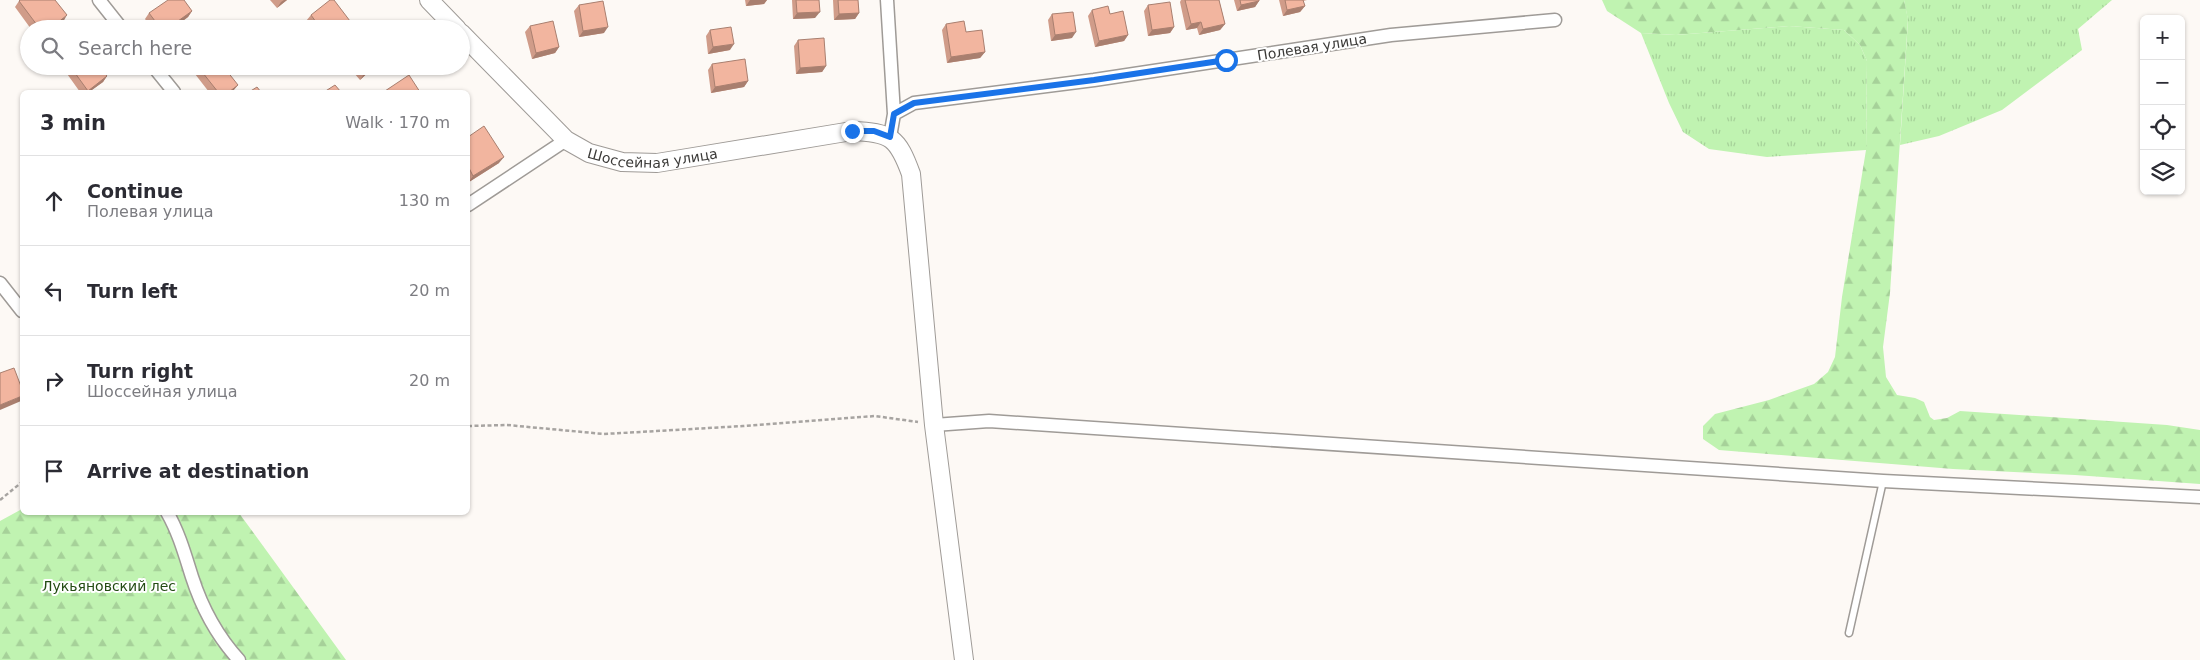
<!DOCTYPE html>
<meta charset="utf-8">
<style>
:root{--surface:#fff;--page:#f2f2f3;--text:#2b2b33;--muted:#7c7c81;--line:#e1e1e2}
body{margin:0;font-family:"DejaVu Sans",sans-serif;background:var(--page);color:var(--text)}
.controls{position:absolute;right:15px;top:15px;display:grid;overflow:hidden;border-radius:8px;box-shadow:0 1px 4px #0004}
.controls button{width:45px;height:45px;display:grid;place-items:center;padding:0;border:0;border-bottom:1px solid var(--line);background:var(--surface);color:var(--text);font:25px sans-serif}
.stop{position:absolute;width:15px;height:15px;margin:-11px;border:4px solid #1a73e8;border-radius:50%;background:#fff}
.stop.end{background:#1a73e8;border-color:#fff;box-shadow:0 1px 5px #0008}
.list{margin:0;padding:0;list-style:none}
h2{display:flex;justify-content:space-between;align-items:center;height:65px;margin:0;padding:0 20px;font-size:21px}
h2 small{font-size:16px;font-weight:400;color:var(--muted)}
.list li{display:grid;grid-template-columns:32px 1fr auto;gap:15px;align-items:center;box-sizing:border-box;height:90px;padding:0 20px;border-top:1px solid var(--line)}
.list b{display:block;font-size:19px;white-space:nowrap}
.list p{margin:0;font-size:16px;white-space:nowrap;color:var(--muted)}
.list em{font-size:16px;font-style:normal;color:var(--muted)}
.icon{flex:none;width:28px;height:28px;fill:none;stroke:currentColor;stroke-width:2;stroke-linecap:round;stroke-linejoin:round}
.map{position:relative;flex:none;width:2200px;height:660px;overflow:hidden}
.search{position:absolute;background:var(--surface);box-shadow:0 1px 4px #0004;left:20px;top:20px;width:450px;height:55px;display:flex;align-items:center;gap:12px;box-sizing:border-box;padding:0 18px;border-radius:28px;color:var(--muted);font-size:19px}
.panel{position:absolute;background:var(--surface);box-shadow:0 1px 4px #0004;left:20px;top:90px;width:450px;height:425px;border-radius:8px}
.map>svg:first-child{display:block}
.grass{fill:url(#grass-tufts)}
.forest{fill:url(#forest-firs)}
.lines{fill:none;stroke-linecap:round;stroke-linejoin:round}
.lane-casing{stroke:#9f9b97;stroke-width:9}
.street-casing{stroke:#9f9b97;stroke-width:15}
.secondary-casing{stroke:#9f9b97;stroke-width:20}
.path{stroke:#a7a4a1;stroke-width:2.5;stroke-dasharray:4 2.5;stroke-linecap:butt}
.lane{stroke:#fff;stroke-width:6}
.street{stroke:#fff;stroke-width:12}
.secondary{stroke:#fff;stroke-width:18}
.wall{fill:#d09c89}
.shaded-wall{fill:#a97f6f}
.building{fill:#f2b59f;stroke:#a97f6f}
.route{stroke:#1a73e8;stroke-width:6}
.labels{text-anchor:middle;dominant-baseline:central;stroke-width:4;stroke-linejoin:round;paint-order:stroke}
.street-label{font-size:14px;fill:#3b3a38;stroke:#fff}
.park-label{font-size:14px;fill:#234b13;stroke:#fff}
</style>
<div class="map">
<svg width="2200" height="660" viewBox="0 0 2200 660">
<defs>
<pattern id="grass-tufts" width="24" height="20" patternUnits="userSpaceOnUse" patternTransform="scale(1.25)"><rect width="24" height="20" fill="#c0f3b1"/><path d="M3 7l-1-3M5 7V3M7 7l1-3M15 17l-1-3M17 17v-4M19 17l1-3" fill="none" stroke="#a6d199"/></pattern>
<pattern id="forest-firs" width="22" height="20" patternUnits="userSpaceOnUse" patternTransform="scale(1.25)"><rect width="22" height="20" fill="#c0f3b1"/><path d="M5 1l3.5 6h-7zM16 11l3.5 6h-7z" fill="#a6d199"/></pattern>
</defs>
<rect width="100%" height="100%" fill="#fdf9f5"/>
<!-- grass -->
<path class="grass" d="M1904 0H2112L2078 29 2082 50 2002 110 1939 136 1900 145 1908 20Z
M1789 26 1844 30 1860 45 1867 61 1866 150 1767 157 1709 149 1683 132 1669 103 1641 33 1676 35Z"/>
<!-- forest -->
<path class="forest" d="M1602 0H1904L1908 19 1890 293 1883 347 1886 377 1897 395 1915 398 1924 402 1930 417 1934 420 1947 418 1960 411 2167 425 2200 430V484L2075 475 1953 469 1719 450 1703 439V426L1715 414 1769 400 1814 384 1828 372 1835 357 1842 297 1866 150 1867 61 1860 45 1844 30 1789 26 1676 35 1641 33 1607 11Z
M22 509V512L239 513 346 660H0V521Z"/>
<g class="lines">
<defs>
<path id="lane" d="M1849 633 1883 481"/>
<path id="street" d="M99 0 122 29
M887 0 894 114 890 137
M153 66 174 92
M894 114 914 103 1094 80 1391 35 1555 20
M468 205 566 140
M0 283 22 311
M934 425 989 421 1883 481 2200 497
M167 512C179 533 185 555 192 577 202 608 217 636 239 660"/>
<g id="secondary">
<path d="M429 0 457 29"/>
<path id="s1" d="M461 33 566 140 589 153 622 162 657 163 852 131C891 132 898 138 911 174L934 425 964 660"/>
</g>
</defs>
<!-- lane casing -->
<use href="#lane" class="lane-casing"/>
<!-- street casing -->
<use href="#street" class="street-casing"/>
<!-- secondary casing -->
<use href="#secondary" class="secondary-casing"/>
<!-- path -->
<path class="path" d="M468 426 507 425 604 434 743 426 875 416 918 422
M0 500 22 482"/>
<!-- lane -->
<use href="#lane" class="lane"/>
<!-- street -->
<use href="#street" class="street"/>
<!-- secondary -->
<use href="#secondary" class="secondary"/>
</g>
<!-- wall -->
<path class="wall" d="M270 0H287L277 8Z
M745 0H767L764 4 746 6Z
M792 0H819L815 18 793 19Z
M833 0H858L859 13 855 19 834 20Z
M1181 0H1219L1225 24 1220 30 1199 35 1197 28 1186 30 1180 2Z
M1234 0H1259V1L1255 7 1237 11Z
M1279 0H1307L1303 1 1305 6 1300 12 1283 16Z
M19 1 63 22 54 29H31L15 7Z
M579 5 604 33 579 37 574 11Z
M1148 5 1174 27 1170 33 1148 36 1144 11Z
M1092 10 1110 14 1128 35 1124 41 1095 47 1088 16Z
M192 11 188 17 172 29H152L145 19 149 13Z
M1052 14 1072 38 1051 41 1048 20Z
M311 15 350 21 343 29H312L306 21Z
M946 24 966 32 985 52 980 58 947 63 942 30Z
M530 26 559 47 555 53 532 59 525 32Z
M710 30 730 50 708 54 706 36Z
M798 40 826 66 822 72 796 74 794 46Z
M712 64 748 81 744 87 711 93 708 70Z
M68 66H106L103 71 107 76 103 82 89 92H80L65 71Z
M348 66H375L360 80Z
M199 68 238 85 232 92H209L195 74Z
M468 137 499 163 469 182 468 179Z"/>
<!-- shaded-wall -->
<path class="shaded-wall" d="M284 0H287L277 8 281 2Z
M750 0H767L764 4 746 6Z
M1259 1 1255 7 1237 11 1241 5Z
M1305 6 1300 12 1283 16 1287 10Z
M192 11 188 17 172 29H167Z
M820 12 815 18 793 19 797 13Z
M859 13 855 19 834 20 839 14Z
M67 15 63 22 54 29H50Z
M350 21 345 27 343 29H340Z
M1201 22 1197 28 1186 30 1191 24Z
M1225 24 1220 30 1199 35 1203 29Z
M608 27 604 33 579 37 583 31Z
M1174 27 1170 33 1148 36 1152 30Z
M1076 32 1072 38 1051 41 1055 35Z
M1128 35 1124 41 1095 47 1099 41Z
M734 44 730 50 708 54 713 47Z
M559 47 555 53 532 59 536 53Z
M985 52 980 58 947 63 951 57Z
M372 66H375L360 80 364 74Z
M826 66 822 72 796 74 800 68Z
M107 76 103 82 89 92H86L88 91Z
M748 81 744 87 711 93 715 87Z
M238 85 232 92H229Z
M504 157 499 163 469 182 473 176Z
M22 396V398L21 401 0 410V405Z"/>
<!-- building -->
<path class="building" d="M20 0H55L67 15 50 29H40L19 1Z
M168 0H184L192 11 167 29H161L149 13Z
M330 0H334L350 21 340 29H321L311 15Z
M796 0H819L820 12 797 13Z
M838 0H858L859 13 839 14Z
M1185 0H1219L1225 24 1203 29 1201 22 1191 24Z
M1240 0H1259V1L1241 5Z
M1285 0H1303L1305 6 1287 10Z
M603 1 608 27 583 31 579 5Z
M1170 2 1174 27 1152 30 1148 5Z
M1108 6 1110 14 1123 11 1128 35 1099 41 1092 10Z
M1073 12 1076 32 1055 35 1052 14Z
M553 21 559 47 536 53 530 26Z
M964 21 966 32 982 30 985 52 951 57 946 24Z
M731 27 734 44 713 47 710 30Z
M824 38 826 66 800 68 798 40Z
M745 59 748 81 715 87 712 64Z
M70 66H105L101 69 107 76 88 91Z
M202 66H223L238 85 229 92H218L199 68Z
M358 66H372L364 74Z
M409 75 420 92H386L385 91Z
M335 85 341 92H324Z
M257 87 261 92H249Z
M484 126 504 157 473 176 468 166V137Z
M14 368 22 389V396L0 405V373Z"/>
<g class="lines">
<!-- route -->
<path class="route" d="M852 131H874L890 137 894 114 914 103 1094 80 1226 60"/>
</g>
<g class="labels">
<!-- street labels -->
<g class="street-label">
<text transform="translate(1312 47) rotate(-9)">Полевая улица</text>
<text stroke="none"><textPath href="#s1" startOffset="241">Шоссейная улица</textPath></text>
</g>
<!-- park labels -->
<g class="park-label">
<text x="109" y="586">Лукьяновский лес</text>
</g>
</g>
</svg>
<div class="controls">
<button>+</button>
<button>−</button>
<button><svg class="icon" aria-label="locate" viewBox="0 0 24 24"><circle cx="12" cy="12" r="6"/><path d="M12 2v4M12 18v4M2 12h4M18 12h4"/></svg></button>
<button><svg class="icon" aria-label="layers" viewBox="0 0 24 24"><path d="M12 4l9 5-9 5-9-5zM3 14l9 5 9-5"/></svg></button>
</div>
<div class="stop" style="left:1226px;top:60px"></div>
<div class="stop end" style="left:852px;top:131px"></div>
<div class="search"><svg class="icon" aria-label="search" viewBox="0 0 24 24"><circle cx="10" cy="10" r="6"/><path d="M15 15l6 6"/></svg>Search here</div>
<section class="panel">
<h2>3 min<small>Walk · 170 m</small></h2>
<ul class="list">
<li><svg class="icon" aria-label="ahead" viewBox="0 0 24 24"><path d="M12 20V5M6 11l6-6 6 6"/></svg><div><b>Continue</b><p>Полевая улица</p></div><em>130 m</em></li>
<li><svg class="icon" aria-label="left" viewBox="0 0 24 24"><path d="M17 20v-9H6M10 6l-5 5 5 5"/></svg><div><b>Turn left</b></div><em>20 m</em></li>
<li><svg class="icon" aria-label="right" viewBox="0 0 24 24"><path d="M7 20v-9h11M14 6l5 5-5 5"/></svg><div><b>Turn right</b><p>Шоссейная улица</p></div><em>20 m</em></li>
<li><svg class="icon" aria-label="arrive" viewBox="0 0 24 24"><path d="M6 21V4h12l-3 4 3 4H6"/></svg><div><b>Arrive at destination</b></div></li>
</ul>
</section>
</div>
